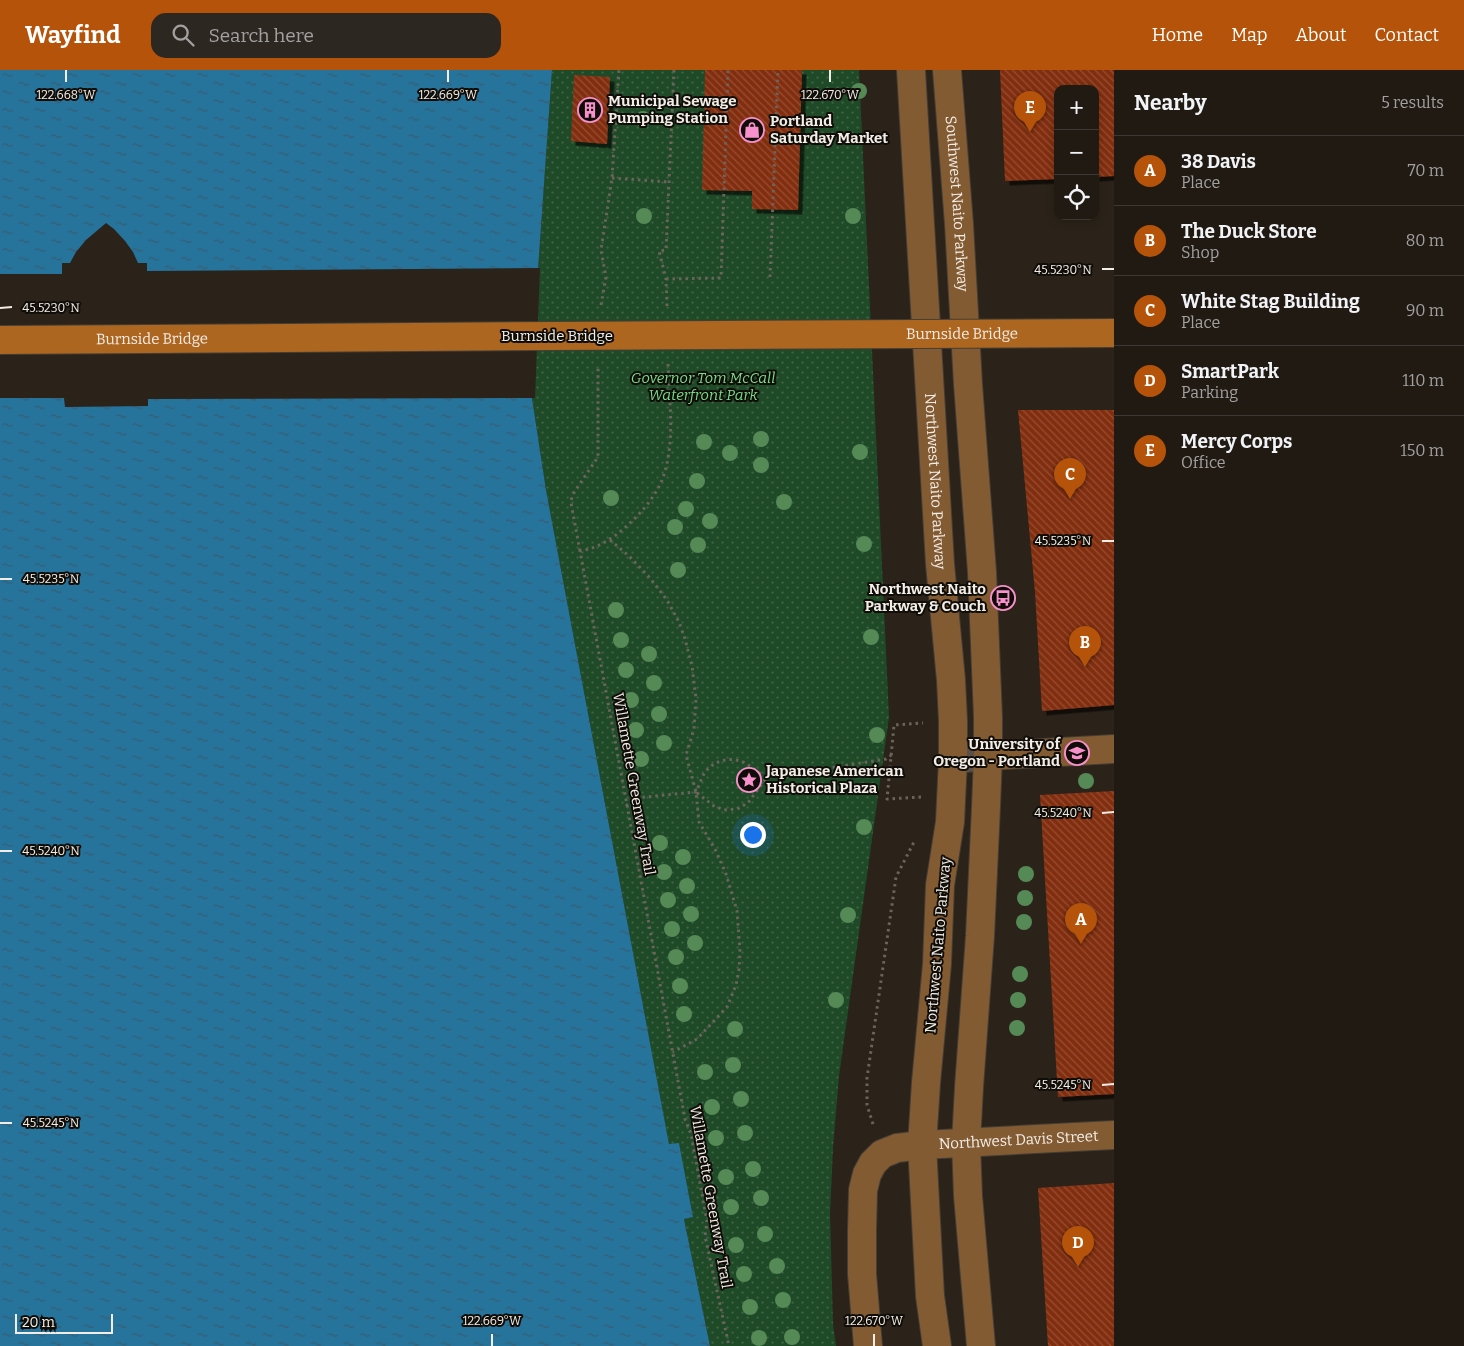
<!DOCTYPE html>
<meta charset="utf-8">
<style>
:root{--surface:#201a13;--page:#2d2721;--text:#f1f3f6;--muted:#a2a1a0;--line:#3d3833;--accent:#b45309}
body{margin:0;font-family:Bitter,serif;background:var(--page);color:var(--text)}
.controls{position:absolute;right:15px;top:15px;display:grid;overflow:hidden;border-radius:10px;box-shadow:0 2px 8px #0003}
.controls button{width:45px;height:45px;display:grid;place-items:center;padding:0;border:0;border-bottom:1px solid var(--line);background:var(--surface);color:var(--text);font:25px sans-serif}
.scale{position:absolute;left:15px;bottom:12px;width:98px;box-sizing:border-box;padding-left:5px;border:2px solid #f3ede7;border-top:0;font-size:14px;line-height:18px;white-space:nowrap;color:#f3ede7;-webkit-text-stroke:4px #100d09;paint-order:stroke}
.you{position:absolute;left:752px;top:764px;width:18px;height:18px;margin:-12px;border:4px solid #fff;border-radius:50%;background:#1a73e8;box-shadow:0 0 0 8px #1a73e833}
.badge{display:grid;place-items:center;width:32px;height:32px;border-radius:50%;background:var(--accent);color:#fff;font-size:16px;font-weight:700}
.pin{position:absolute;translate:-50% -41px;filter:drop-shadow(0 1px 2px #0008)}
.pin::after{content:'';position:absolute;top:26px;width:18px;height:15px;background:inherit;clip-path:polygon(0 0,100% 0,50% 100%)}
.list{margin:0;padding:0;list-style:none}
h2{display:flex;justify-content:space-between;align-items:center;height:65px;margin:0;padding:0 20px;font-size:21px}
h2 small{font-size:16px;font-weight:400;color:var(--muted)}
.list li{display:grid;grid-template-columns:32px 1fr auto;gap:15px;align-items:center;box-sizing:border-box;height:70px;padding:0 20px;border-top:1px solid var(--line)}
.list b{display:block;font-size:19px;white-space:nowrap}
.list p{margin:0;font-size:16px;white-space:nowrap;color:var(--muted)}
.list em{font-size:16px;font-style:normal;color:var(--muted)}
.icon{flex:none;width:28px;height:28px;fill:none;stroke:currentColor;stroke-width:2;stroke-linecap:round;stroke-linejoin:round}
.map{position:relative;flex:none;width:1114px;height:1276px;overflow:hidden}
header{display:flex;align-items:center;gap:30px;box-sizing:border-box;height:70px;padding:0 25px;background:var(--accent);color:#fff}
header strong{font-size:24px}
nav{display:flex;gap:28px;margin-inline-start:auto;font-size:18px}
.search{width:350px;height:45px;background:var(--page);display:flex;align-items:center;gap:12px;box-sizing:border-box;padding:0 18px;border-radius:15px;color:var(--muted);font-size:19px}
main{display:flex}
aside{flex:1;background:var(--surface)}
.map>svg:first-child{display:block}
.park{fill:url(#park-dots)}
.water{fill:url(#water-ripples)}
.pier{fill:#2b2319}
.building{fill:url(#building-back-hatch);filter:url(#shadow)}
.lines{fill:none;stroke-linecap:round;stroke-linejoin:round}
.street-casing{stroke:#443e36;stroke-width:30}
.secondary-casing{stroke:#443e36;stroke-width:30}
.primary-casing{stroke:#443e36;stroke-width:30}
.path{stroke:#6c645c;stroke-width:3;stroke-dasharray:2.5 4;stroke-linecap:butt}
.street{stroke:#5a5046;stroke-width:28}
.secondary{stroke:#835b33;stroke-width:28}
.primary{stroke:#ac6620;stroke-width:28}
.primary-bridge-casing{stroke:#443e36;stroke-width:30;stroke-linecap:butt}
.primary-bridge{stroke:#ac6620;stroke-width:28}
.tree{fill:#558956}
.ticks{fill:none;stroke:#f3ede7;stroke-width:2}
.labels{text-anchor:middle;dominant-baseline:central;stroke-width:4;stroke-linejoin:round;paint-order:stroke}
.poi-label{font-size:15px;font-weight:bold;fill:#f3ede7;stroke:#100d09;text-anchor:start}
.street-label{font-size:15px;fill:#f3ede7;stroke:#100d09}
.park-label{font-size:15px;font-style:italic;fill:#77dc87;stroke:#100d09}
.ticks-label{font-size:12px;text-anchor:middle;fill:#f3ede7;stroke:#100d09;stroke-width:4;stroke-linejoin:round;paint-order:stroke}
</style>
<header>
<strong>Wayfind</strong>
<div class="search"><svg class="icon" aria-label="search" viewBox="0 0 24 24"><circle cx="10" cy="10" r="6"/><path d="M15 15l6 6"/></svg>Search here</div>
<nav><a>Home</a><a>Map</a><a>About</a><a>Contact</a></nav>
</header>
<main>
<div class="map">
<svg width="1114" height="1276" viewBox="0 0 1114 1276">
<defs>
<pattern id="park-dots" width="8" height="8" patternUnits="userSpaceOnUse" patternTransform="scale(1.25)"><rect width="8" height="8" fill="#1f4a27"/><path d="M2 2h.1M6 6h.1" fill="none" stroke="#406446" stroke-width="1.8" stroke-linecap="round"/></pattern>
<pattern id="water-ripples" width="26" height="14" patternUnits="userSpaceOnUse" patternTransform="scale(1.25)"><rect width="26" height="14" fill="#26739c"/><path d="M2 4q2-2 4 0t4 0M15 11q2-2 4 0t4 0" fill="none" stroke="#385d70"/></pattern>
<pattern id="building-back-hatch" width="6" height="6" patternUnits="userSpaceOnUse" patternTransform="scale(1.25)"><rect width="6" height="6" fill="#822f11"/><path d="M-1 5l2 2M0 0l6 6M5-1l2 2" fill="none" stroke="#944d34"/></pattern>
<filter id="shadow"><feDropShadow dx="4.5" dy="4.5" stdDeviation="0" flood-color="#0009"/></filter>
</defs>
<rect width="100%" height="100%" fill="#2b2319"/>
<!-- park -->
<path class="park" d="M552 0H859L889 647 839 1006 833 1078 830 1144 833 1254 836 1276H710L684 1149 693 1147 679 1074 669 1075 546 420 532 328 538 200Z"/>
<!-- water -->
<path class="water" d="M0 0H552L538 200 532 328 546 420 669 1074 679 1073 693 1147 684 1149 710 1276H0Z"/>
<!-- pier -->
<path class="pier" d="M106 153 114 159 125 171 133 182 138 193H147V201L540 198 535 328 148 329V336L65 337 64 328H0V204H62V193H70L76 182 86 170Z"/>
<!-- building -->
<path class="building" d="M705 0H802L798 140 752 139V121L702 120Z
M1000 0H1114V106L1095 107V19H1058V109L1005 111Z
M574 5 610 7 607 74 571 71Z
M1018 340H1114V635L1042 641 1035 522Z
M1114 721V1024L1058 1027 1040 725Z
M1114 1113V1276H1048L1038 1118Z"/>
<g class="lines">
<defs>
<path id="street" d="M953 689 988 686"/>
<g id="secondary">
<path id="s1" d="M911 0 940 494 951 610 953 651V689L950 752 940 815 937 894 926 1013 922 1075 930 1226 937 1276"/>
<path id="s2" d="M947 0 959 154 968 314 982 502 988 647V686L986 737 980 866 969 1017 966 1073 968 1126 981 1276"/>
<path d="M988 686 1114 679"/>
<path id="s3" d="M868 1276 862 1204V1161L863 1120 867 1104 873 1093 882 1084 897 1078 922 1075 1114 1065"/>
</g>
<g id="primary">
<path id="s4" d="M0 270 550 266"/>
</g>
</defs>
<!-- street casing -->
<use href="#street" class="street-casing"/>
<!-- secondary casing -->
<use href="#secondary" class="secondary-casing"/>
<!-- primary casing -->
<use href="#primary" class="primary-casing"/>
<!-- path -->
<path class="path" d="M612 108 669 112
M770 207 778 0
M666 209 721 208 728 0
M601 235 606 207 601 180 612 108 619 0
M667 236 666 209 659 181 666 180 674 0
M668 294C669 329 675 367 665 401 660 421 644 440 629 454 615 467 599 478 580 481L685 1049 691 1064 707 1151 705 1166 729 1276
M610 470 629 486 650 508 667 530 679 552 685 569 692 596 696 629 694 659 686 685 696 722 699 752 715 779 726 804 737 841 740 881 739 900 736 915 727 937 697 969 673 982
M580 481 571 433 572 426 575 421 598 387V296
M697 723 714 736 724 740 737 739 748 733 766 708 886 689 891 685
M921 727 887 729 894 655 923 653
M626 736 635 728 696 722C699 716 701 709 704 704 712 691 729 686 743 692 751 696 759 703 766 708
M873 1054 867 1035V1008L896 807 915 770"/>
<!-- street -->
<use href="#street" class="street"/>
<!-- secondary -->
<use href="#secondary" class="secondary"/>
<!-- primary -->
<use href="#primary" class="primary"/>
<defs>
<g id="primary-bridge">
<path id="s5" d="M550 266 1114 263"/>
</g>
</defs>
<!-- primary-bridge casing -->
<use href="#primary-bridge" class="primary-bridge-casing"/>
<!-- primary-bridge -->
<use href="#primary-bridge" class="primary-bridge"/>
</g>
<!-- trees -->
<g class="tree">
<circle cx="859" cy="21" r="8"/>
<circle cx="643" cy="49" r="8"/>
<circle cx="644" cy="146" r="8"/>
<circle cx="853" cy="146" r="8"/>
<circle cx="761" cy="369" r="8"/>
<circle cx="704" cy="372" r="8"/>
<circle cx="860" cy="382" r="8"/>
<circle cx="730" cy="383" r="8"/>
<circle cx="761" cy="395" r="8"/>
<circle cx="697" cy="411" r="8"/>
<circle cx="611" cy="428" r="8"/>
<circle cx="784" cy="432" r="8"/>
<circle cx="686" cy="439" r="8"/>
<circle cx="710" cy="451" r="8"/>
<circle cx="675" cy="457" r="8"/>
<circle cx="864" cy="474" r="8"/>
<circle cx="698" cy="475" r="8"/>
<circle cx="678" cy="500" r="8"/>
<circle cx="616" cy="540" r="8"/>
<circle cx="871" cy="567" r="8"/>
<circle cx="621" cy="570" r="8"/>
<circle cx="649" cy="584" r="8"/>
<circle cx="626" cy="600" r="8"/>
<circle cx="654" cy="613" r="8"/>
<circle cx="631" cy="630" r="8"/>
<circle cx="659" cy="644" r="8"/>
<circle cx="636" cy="660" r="8"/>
<circle cx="877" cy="665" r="8"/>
<circle cx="664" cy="673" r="8"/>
<circle cx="641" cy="689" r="8"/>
<circle cx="1086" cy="711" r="8"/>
<circle cx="864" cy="757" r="8"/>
<circle cx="660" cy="773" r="8"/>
<circle cx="683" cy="787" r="8"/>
<circle cx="664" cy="802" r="8"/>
<circle cx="1026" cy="804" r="8"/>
<circle cx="687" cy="816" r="8"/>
<circle cx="1025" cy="828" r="8"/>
<circle cx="668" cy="830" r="8"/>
<circle cx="691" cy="844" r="8"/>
<circle cx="848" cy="845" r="8"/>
<circle cx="1024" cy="852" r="8"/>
<circle cx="672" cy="859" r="8"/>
<circle cx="695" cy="873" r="8"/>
<circle cx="676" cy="887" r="8"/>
<circle cx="1020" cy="904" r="8"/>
<circle cx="680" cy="916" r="8"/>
<circle cx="836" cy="930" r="8"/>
<circle cx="1018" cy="930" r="8"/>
<circle cx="684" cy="944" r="8"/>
<circle cx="1017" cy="958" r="8"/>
<circle cx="735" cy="959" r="8"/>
<circle cx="733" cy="995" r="8"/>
<circle cx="705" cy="1002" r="8"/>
<circle cx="741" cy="1029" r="8"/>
<circle cx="712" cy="1037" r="8"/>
<circle cx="745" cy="1063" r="8"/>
<circle cx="716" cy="1068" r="8"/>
<circle cx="753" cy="1099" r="8"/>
<circle cx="726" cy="1107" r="8"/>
<circle cx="761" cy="1128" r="8"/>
<circle cx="731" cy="1137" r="8"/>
<circle cx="765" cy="1164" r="8"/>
<circle cx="736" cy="1175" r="8"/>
<circle cx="777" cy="1196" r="8"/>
<circle cx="744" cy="1204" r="8"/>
<circle cx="783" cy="1230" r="8"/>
<circle cx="750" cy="1237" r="8"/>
<circle cx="792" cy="1267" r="8"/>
<circle cx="759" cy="1268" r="8"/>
</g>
<!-- ticks -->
<path class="ticks" d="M66 0V12M448 0V12M830 0V12M1102 199H1114M0 238 12 237M1102 471H1114M0 509H12M1102 743 1114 742M0 781H12M1102 1015 1114 1014M0 1053H12M492 1264V1276M874 1264V1276"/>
<!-- icons -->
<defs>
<symbol id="building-ring" viewBox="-11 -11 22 22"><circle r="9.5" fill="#100d09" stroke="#f890cc" stroke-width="1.5"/><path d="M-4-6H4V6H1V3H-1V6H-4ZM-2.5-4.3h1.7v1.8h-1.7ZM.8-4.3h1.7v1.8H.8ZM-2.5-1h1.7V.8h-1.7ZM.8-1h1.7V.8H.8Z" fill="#f890cc"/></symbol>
<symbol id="shop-ring" viewBox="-11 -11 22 22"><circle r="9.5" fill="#100d09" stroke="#f890cc" stroke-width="1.5"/><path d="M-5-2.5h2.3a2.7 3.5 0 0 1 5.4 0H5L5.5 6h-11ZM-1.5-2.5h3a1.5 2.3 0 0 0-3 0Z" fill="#f890cc"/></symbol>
<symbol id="bus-ring" viewBox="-11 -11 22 22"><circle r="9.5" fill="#100d09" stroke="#f890cc" stroke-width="1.5"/><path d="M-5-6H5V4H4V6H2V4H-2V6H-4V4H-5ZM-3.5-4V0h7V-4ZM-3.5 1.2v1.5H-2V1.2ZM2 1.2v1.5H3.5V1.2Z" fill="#f890cc"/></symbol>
<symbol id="university-ring" viewBox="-11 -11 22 22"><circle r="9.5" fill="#100d09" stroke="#f890cc" stroke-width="1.5"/><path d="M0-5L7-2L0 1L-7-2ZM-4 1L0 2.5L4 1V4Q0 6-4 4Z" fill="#f890cc"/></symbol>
<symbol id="sight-ring" viewBox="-11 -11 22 22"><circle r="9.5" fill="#100d09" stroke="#f890cc" stroke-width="1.5"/><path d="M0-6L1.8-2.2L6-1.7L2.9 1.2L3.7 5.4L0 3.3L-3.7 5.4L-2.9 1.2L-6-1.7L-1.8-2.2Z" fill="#f890cc"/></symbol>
</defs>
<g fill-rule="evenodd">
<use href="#building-ring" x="576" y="26" width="28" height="28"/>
<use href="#shop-ring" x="738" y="46" width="28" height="28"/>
<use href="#bus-ring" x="989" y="514" width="28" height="28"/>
<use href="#university-ring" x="1063" y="669" width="28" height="28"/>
<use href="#sight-ring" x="735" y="696" width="28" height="28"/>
</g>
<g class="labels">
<!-- poi labels -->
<g class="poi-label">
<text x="608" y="31">Municipal Sewage<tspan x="608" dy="17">Pumping Station</tspan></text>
<text x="770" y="51">Portland<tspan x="770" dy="17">Saturday Market</tspan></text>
<text x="986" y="519" text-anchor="end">Northwest Naito<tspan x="986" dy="17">Parkway &amp; Couch</tspan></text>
<text x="1060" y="674" text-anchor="end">University of<tspan x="1060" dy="17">Oregon - Portland</tspan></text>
<text x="766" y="701">Japanese American<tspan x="766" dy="17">Historical Plaza</tspan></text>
</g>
<!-- street labels -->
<g class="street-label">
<text stroke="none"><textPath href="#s2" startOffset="134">Southwest Naito Parkway</textPath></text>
<text stroke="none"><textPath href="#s5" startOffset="412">Burnside Bridge</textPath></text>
<text x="557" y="266">Burnside Bridge</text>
<text stroke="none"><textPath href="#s4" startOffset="152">Burnside Bridge</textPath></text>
<text stroke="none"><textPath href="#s1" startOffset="412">Northwest Naito Parkway</textPath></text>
<text transform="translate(634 714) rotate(80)">Willamette Greenway Trail</text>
<text transform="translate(938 875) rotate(-85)">Northwest Naito Parkway</text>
<text stroke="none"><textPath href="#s3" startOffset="336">Northwest Davis Street</textPath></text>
<text transform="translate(711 1127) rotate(80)">Willamette Greenway Trail</text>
</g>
<!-- park labels -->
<g class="park-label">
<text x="703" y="308">Governor Tom McCall<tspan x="703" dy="17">Waterfront Park</tspan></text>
</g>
</g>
<g class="ticks-label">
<text x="66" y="29">122.668°W</text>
<text x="448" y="29">122.669°W</text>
<text x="830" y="29">122.670°W</text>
<text x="1063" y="204">45.5230°N</text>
<text x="51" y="242">45.5230°N</text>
<text x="1063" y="475">45.5235°N</text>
<text x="51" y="513">45.5235°N</text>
<text x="1063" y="747">45.5240°N</text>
<text x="51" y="785">45.5240°N</text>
<text x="1063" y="1019">45.5245°N</text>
<text x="51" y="1057">45.5245°N</text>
<text x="492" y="1255">122.669°W</text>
<text x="874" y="1255">122.670°W</text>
</g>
</svg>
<div class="controls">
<button>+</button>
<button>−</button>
<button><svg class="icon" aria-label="locate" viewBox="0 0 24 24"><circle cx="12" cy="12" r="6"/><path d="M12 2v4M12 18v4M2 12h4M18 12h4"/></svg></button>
</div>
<div class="scale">20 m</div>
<div class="you"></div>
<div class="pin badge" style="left:1081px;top:874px">A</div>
<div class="pin badge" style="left:1085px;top:597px">B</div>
<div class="pin badge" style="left:1070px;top:429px">C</div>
<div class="pin badge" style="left:1078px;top:1197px">D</div>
<div class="pin badge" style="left:1030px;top:62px">E</div>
</div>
<aside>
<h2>Nearby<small>5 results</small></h2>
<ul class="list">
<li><span class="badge">A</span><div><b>38 Davis</b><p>Place</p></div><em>70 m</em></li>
<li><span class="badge">B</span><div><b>The Duck Store</b><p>Shop</p></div><em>80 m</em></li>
<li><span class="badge">C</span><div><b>White Stag Building</b><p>Place</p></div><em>90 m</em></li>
<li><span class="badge">D</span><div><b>SmartPark</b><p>Parking</p></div><em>110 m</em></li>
<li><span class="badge">E</span><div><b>Mercy Corps</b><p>Office</p></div><em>150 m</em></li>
</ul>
</aside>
</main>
